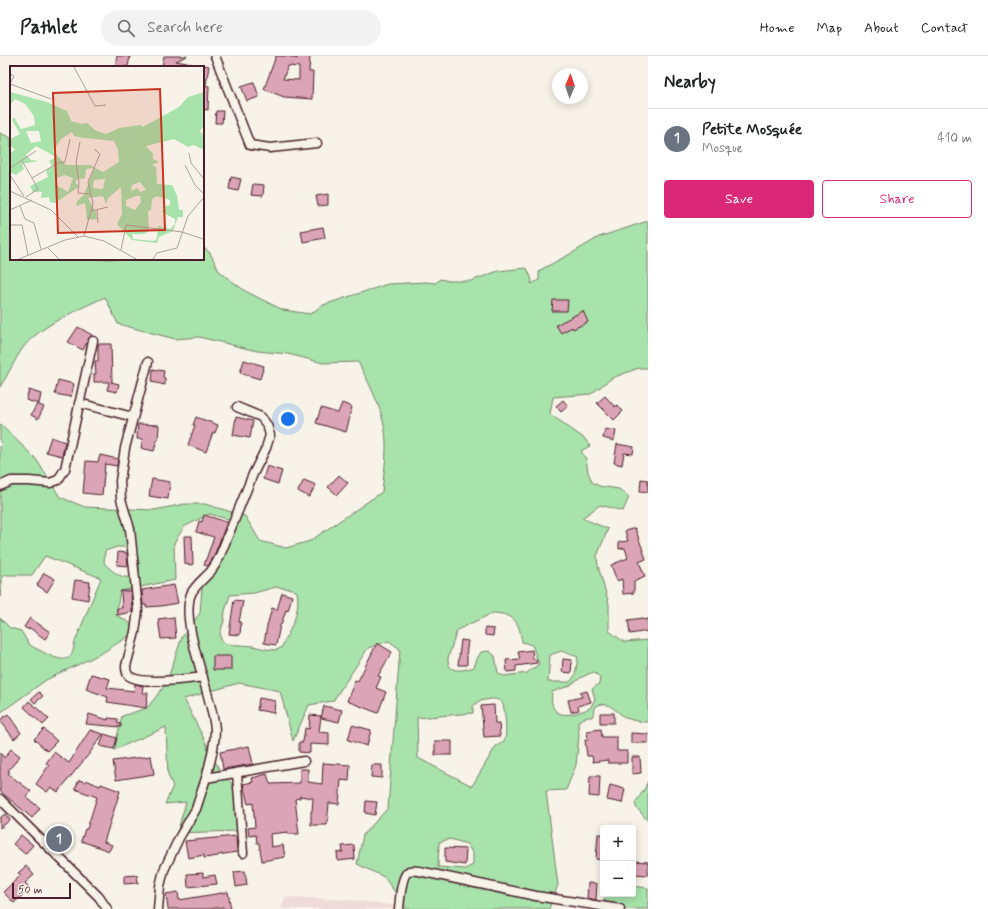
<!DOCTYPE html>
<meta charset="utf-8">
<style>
:root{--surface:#fff;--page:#f2f2f2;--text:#202124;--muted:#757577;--line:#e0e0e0;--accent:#db2777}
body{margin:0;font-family:Mynerve,sans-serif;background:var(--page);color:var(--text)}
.controls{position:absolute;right:12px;bottom:12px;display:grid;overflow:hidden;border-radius:4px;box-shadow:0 2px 10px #0003}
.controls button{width:36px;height:36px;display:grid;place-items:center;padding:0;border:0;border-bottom:1px solid var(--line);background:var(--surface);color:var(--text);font:20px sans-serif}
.compass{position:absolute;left:552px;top:12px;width:36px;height:36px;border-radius:50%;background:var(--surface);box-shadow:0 2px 10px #0003;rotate:2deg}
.scale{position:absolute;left:12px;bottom:10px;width:59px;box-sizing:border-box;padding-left:4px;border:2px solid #4a1f2b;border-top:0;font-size:11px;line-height:14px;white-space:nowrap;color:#4a1f2b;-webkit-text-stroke:3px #f7f3e8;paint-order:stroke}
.you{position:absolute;left:288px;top:363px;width:14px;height:14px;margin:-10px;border:3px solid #fff;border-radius:50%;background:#1a73e8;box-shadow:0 0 0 6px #1a73e833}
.badge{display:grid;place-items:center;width:26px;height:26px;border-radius:50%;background:var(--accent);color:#fff;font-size:13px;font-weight:700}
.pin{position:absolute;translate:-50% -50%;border:2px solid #fff;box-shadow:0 1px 4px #0006}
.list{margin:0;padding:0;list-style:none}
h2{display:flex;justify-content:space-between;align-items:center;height:52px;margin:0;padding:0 16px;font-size:17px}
h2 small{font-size:13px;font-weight:400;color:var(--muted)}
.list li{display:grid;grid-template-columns:26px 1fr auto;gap:12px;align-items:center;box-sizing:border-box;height:60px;padding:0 16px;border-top:1px solid var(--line)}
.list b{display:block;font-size:15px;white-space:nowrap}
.list p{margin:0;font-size:13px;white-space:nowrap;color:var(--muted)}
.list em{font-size:13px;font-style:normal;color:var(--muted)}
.actions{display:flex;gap:8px;padding:12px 16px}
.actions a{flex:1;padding:9px 0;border:1px solid var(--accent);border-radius:4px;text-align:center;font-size:14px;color:var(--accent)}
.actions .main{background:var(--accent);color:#fff}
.icon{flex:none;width:22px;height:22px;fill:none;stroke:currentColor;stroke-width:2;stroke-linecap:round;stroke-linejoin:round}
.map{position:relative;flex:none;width:648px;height:853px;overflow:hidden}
header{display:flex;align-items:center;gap:24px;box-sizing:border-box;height:56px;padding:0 20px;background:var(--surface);border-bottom:1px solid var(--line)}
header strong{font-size:19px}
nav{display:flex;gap:22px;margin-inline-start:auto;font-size:14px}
.search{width:280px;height:36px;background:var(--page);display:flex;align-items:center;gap:10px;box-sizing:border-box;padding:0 14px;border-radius:22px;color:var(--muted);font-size:15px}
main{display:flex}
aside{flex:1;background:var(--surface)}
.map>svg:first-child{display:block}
.built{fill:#efdbd9}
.green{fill:#a7e3aa;stroke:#78816a;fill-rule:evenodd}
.building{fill:#dca4b7;stroke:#4a1f2b;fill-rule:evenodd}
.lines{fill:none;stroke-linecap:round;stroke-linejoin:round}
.street-casing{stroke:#4a1f2b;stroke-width:11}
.street{stroke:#f7f3e8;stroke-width:8}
.inset-road{fill:none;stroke:#b29e9c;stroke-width:1}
.view{fill:#c8321e;fill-opacity:0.15;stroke:#c8321e;stroke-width:2}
.inset-edge{fill:none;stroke:#4a1f2b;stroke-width:2}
</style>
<header>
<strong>Pathlet</strong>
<div class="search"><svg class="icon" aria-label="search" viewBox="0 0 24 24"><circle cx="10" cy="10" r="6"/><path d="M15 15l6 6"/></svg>Search here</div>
<nav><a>Home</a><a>Map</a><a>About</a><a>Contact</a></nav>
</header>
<main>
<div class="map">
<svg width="648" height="853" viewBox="0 0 648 853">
<rect width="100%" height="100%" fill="#f7f3e8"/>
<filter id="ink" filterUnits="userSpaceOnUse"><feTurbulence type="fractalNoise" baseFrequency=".025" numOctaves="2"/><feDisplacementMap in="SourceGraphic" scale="8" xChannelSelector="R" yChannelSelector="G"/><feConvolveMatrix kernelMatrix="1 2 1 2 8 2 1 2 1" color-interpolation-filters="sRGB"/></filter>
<g filter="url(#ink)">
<!-- built -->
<path class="built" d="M285 841 352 844 399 850V853H281Z"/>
<!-- green -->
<path class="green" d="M0 77 11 82V203H203V191L210 197 219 215 245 235 283 254 310 258 323 249 388 228 426 226 436 227 440 223 449 225H471L498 215 525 212 528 214 532 224 531 228 539 224V216L542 213 574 196 599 181 648 165V312H639L612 322 591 338 553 341 550 358 585 383 590 390 581 395 586 403 588 416 592 426 599 430 619 433 629 441 623 455 600 449 582 462 608 473 597 500 598 510 609 548V575L624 586 648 584V666C640 666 634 665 626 662 616 656 609 644 596 650L592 661H587L578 665 579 680 576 709 566 734 546 735 558 829 549 853H407L384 821 357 808 363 779 388 752 400 593 389 585 368 592 333 645 309 649 293 685 280 635 239 627 184 643 220 715 234 730 237 775 177 777 186 746 165 748 173 730 168 719 166 671 114 694 122 660 147 652 166 628 182 581 200 557 202 531 231 464 209 458 184 471 174 487 175 524 120 535 116 559 140 573 102 597 46 624 0 657V562L10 572 21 575C24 579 26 585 30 589 33 591 37 593 41 595 54 602 73 612 74 588L101 522 45 500 32 519H3L0 541V390L2 388 0 386V368L36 403 60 441 85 451 154 454 185 448H205L245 460 260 485 286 492 310 485 382 436C383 422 386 407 386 393 387 361 372 333 358 306L323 307 288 298 257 295 199 281 175 283 118 268 105 241C78 254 40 269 22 293 14 305 8 319 0 331ZM117 491H134L139 506V517C136 518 133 521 130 521 120 523 110 513 104 507L105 495ZM276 531 292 533 297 536C301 556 290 574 281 592L276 594 265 593 253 590 226 588 221 584 220 577 224 565 225 555 230 539 254 537ZM493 557C515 558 519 566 522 586L532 589 539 608 527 617 504 620 498 617 495 600 489 595 481 596 477 603 474 611C465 614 447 619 448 602L457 574ZM561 595 578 601 575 619 570 626H548L550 599ZM593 616 600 621 599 628 592 633 595 643 590 652C572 660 548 666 552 636L569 630 582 621ZM491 643C495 643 499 643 502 647 505 650 507 677 505 682 504 687 500 688 496 690L472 730 418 702 417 662 473 657V650L479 645ZM450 783 467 788 473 798V809L465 813 438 811 439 786Z
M648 725V765L636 751 635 747 644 734Z
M633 830 648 832V853H602L606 838H633Z"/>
<!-- building -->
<path class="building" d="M117 0H130L128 11 115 10Z
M164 0H187L176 5 192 8V11H162Z
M276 0H289L297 3V0H310L309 16H313L312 43 284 41 264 33ZM288 10 299 11V24L283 23Z
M203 9 209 10 206 29 203 28Z
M254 26 259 41 247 45 241 30Z
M203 29 209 30 208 54 203 53Z
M216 55H223L222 67H215Z
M231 121 241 123 238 135 229 133Z
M253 128 264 129 263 140 251 139Z
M328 138V149L318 150 316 140Z
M323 171 325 182 303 186 301 175Z
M553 244H568L567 255H552Z
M583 255 588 266 573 273 572 271 561 277 556 269Z
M78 271 92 279 89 282 83 294 68 286Z
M98 288H111L112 326H111L119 328 117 336 107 334 109 326H94V318H96L95 305H98Z
M244 304 264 310 260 323 240 317Z
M153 313 164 315 163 321 165 322V329L152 326Z
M58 324 74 328 71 341 55 338Z
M29 334 41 338 39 348 26 344Z
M605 340 615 351 617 349 623 355 614 364 597 347Z
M563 344 568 350 561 356 556 350Z
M342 347 352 351 349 361H350L346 376 316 367 321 352 338 357Z
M37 348 44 351 38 363 31 359Z
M196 361 218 369 215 377 213 376 206 396 188 389 195 369H193Z
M236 361 253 365 250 382 233 379Z
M138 368 159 369 158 384H157L154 395 141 392 143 383H137Z
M605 373 616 375 614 385 603 382Z
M51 381 65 386 62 400 46 396Z
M617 388 634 391 633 398 624 397 622 409 614 407Z
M100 399 118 403 117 410 105 408 102 439 83 437 86 405 98 406Z
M267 410 282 415 278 428 263 423Z
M339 419 348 427 337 439 328 431Z
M152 423 170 426 168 443 149 440Z
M641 423 648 424V436L640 435Z
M304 424 316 429 309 441 298 435Z
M204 459 227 466 214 500 208 510 204 509 214 481 196 476 199 465 202 466Z
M635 472 646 503 639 506 645 520 634 525V537L623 538 622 523 617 525 611 509 628 502 625 492 619 493V486L628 485 625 475Z
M184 480H192L193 509 185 508Z
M118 496 127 497 128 510 117 509Z
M44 517 55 523 47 536 37 529Z
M75 524 90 526 88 544 72 541Z
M174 529 178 547 161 550 146 551V549H143L142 534Z
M121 535H131L132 556 117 559V552H122Z
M282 537 292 540 288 555 286 554 281 569H280L276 589 264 587 267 570 272 552 277 554Z
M234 544 243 545 239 566 241 567 240 579 229 578Z
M174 561 176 582 161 583 158 563Z
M30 562 50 576 45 583 30 572 29 574 24 571Z
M643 562V564L648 563V575L630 578 628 564Z
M485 572 494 573 493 580 485 579Z
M461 584 468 585 466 600H467V609H458Z
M377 587 392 596 378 620 381 621 376 632 386 636 378 657 347 645 355 624 358 625Z
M532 594 533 603H536L537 607 516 610V615L507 616 506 604 520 603 518 596Z
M213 600H231V614H213Z
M563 603 572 604 571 617 562 616Z
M91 618 110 623 107 632 134 635 135 628 143 630 142 637H148L146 652 107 646 108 641 86 633Z
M587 635 591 646 578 650 579 654 571 656 568 644 582 641 580 637Z
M39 636 43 640 35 647 31 643Z
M259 642 275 645 274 657 257 654Z
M29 645 49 663 43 669 24 651Z
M494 649 495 667H499L500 680 484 681 481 650Z
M324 650 342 654 339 666 321 662Z
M600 657H614V667H600Z
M8 658 21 677 14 683 0 664Z
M89 658 108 664V662L118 663 117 667 121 668V671L86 668Z
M310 659 321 660 319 676 329 677V689L310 688V697L299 696V686H303L305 672 309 673Z
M352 669 371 674 367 690 348 684Z
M44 673 57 685 47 695 34 683Z
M601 673 602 681H617V695H627V707H608V704L593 706 592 700H587L585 684H588L587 675Z
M90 674 103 678 89 698 58 736 51 731 47 736 36 728 49 709 46 707 54 696 69 707Z
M631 677 648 678V687H631Z
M104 678 117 682 114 693 100 690Z
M435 685H452V699H435Z
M249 690 253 708 223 713 220 696Z
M11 693 20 700 8 715 10 716 8 718 31 735 26 741 40 752 32 762 0 735V696L4 702Z
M151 700 154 718 116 724 113 705Z
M632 701H640L641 717 632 718Z
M323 707 350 709 349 725 341 724 339 748 329 747 327 769H311V755H312L313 742 300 740V742L295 743 299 778H288V776L270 778 271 791 283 789 285 801 262 805 259 787H257L256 779 249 780 248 772 255 771 253 747 248 748 243 728 253 726 252 722 267 718 270 728 300 727V713H308V726L322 728Z
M372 709H382V722L371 721Z
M590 720H600L599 741 589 740Z
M79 724 85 726 86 724 100 730 101 728 120 735 104 786 112 789 109 795 81 785 85 773H87L97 741 75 733Z
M610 729 625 733 622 747 607 744Z
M366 745 377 746 375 759 365 757Z
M5 758 10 764 0 772V762Z
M51 775 70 783 67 791 47 782Z
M598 778H603V804L596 803Z
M21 779 33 789 25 798 13 788Z
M236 780 237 796 218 799V800L204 802V799L188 802 185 785Z
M354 789 355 803 338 805 337 797 343 796 342 790Z
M445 792 466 793 465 809 445 806Z
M633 805 648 806V819L633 818Z
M26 810 34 819 25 827 30 832 14 847 3 836 21 819 18 817Z
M245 815 247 829 236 831 234 816Z
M203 817V821L215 819 217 828 188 831 187 818Z
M137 819 138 827 124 828V820Z
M588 827 597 828 596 844 587 842Z
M178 836 179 844 228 836 231 853H224L223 851 210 853H168L166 838Z"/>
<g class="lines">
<defs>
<path id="street" d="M215 0 250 89 270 92 317 87
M148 306 125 392 120 425 121 443 130 473 138 554 135 576 126 610C126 613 126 616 128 619 140 630 187 623 203 621
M79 347 133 361
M0 430 11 425H29L50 427 58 424 65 413 93 285
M237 717 243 797
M206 722C210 707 215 691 215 674 213 639 179 568 191 538 195 529 205 522 211 515 214 511 217 506 219 502L253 418 266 392 270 379 267 369 261 361 237 351
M0 743 99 841 107 853
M158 853 160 830 164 814 179 782 196 753 206 722 304 705
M399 853C400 844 401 819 409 815 412 814 416 815 419 815L536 840 620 853"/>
</defs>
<!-- street casing -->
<use href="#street" class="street-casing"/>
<!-- street -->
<use href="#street" class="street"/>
</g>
</g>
<!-- overview -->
<g transform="translate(10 10)">
<rect width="194" height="194" fill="#f7f3e8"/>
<path d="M0 26 37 36 57 45 61 55 72 58 77 57 85 64 96 68 109 62 131 59 133 61 169 41 178 31 194 26V60L190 65 194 70V84L184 79 178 81 164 73 136 80 143 88V93L149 96 142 99 146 101 147 118 162 119 167 129 169 144H173V151H168L163 165 149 171 147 177 122 174 107 158 112 148 111 121 98 132 96 138 93 130 78 132 86 146 87 153 77 154 75 137 66 140 67 135 74 129 84 102 76 103 75 112 66 114V118L70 120 45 137 40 136 39 131 31 132 32 126H23L20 120 38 111 36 105 42 100 39 95 46 91 26 80 16 89 21 94 28 95 12 98 14 103 6 109 0 106V87L5 84 0 79V73L10 68 2 54 4 51 11 63 25 59 24 50 15 38 5 33 0 39ZM16 65H29L31 75 21 77ZM62 66 64 70 74 72 104 75 108 84 109 96 93 106 80 99H56L43 85 51 73ZM54 109 63 112 58 126 46 119 47 112ZM95 113 93 123 83 122 84 114ZM130 116 136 124 130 126 127 122 121 125 122 119ZM126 130H130L131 136 125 144 116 140V134ZM147 130 160 134V139L155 140 152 146 165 153V158L160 163 148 160 147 173 144 175 123 173 122 168H134L139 165 138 145 141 144 142 133Z" fill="#a7e3aa" fill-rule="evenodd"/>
<path class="inset-road" d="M64 1 85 40 96 39M0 8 4 10 0 18 41 33M70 76 66 96 69 117 68 127 80 128M179 87 181 97 194 113M12 95 22 112 48 97 55 96 60 73M175 99 185 119 194 128M0 102 26 85M0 109 14 130M0 125 41 144 68 171M16 131 28 123 22 112M10 140 15 153 24 157 31 183M0 144 22 134M87 144 88 157M81 145 83 137 78 116 90 88 84 83M0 159H12L18 189M74 170 81 145 98 141M38 182 49 193M111 184 116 159 172 166 193 173M9 193 55 174 74 170 94 175 126 193M143 193 147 187 167 182 178 150 194 131"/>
<path class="view" d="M150 23 155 164 48 167 43 27Z"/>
<rect width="194" height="194" class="inset-edge"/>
</g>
</svg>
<div class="controls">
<button>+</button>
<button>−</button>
</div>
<svg class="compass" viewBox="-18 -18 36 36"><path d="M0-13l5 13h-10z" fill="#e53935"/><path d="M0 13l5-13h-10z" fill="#757577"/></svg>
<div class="scale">50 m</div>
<div class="you"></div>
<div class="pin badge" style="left:59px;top:783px;background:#6b7280">1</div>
</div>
<aside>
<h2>Nearby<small></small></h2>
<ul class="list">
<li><span class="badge" style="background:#6b7280">1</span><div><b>Petite Mosquée</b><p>Mosque</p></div><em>410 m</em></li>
</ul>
<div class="actions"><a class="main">Save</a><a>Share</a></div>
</aside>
</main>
